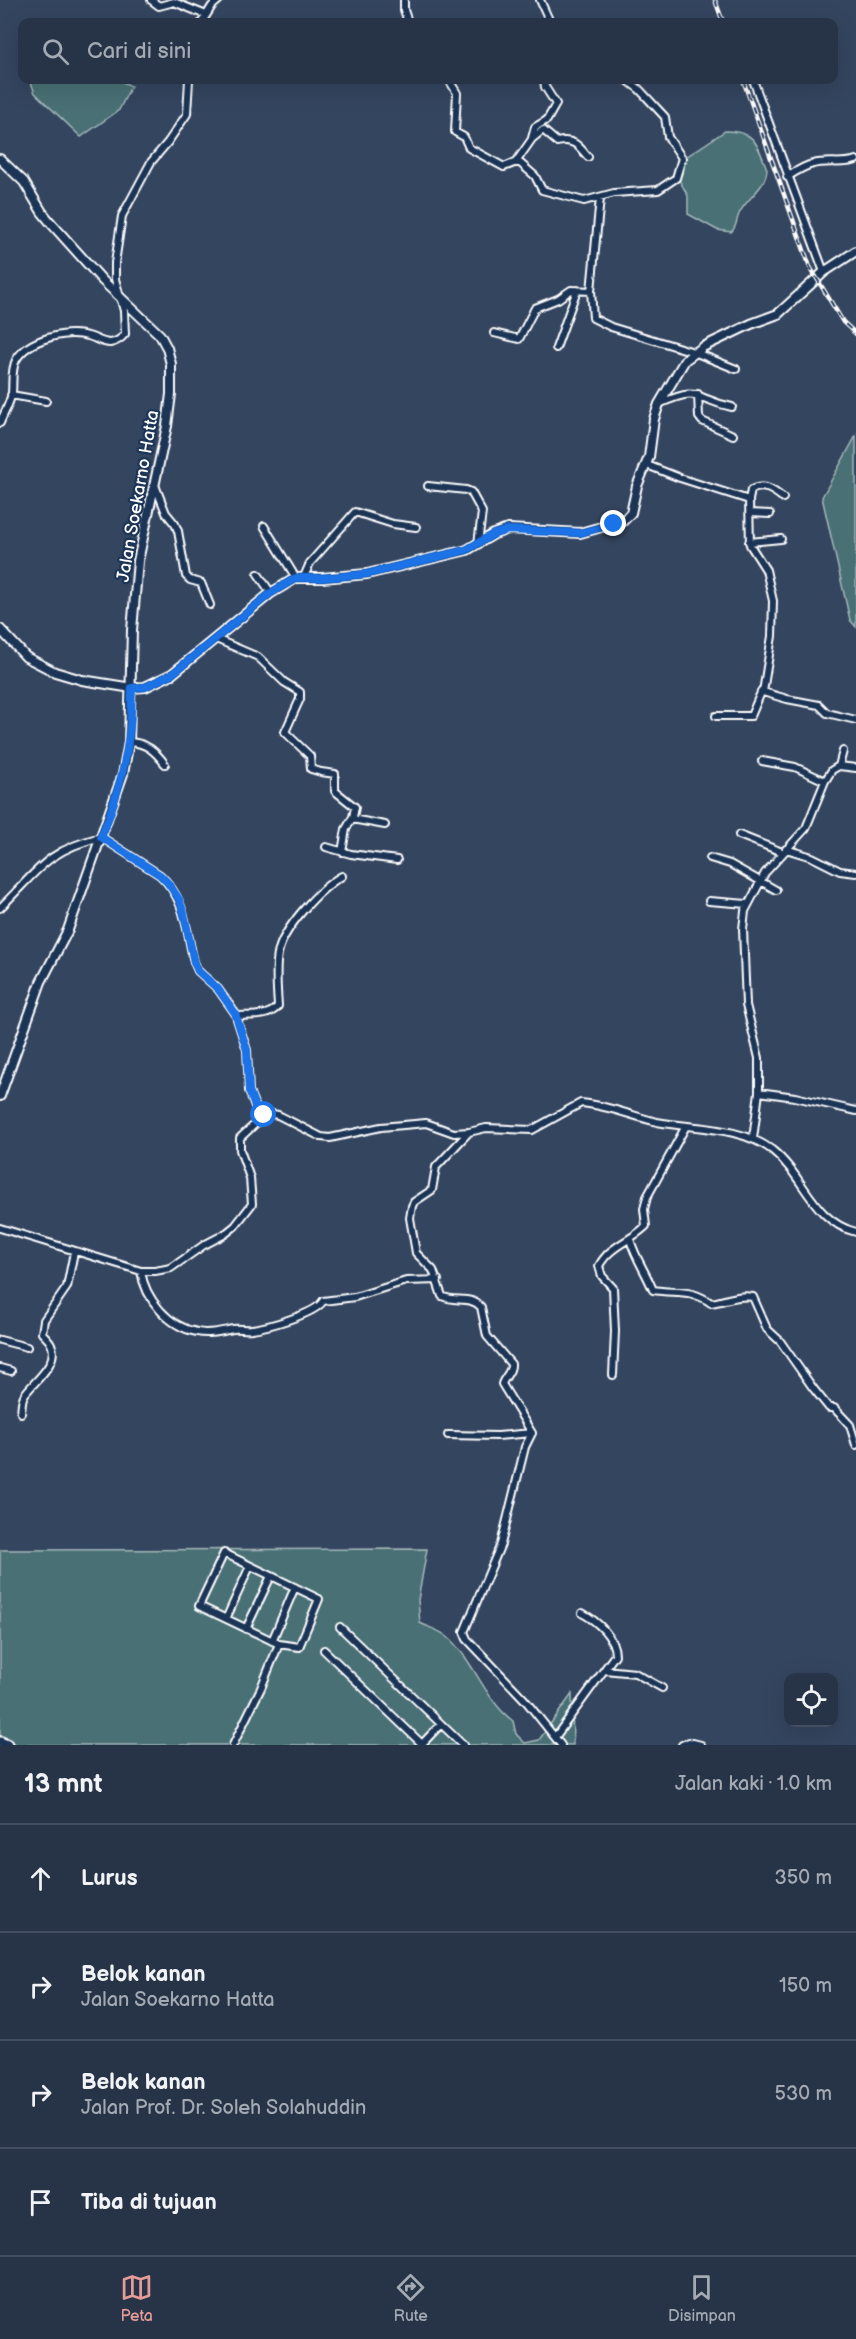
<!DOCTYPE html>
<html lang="id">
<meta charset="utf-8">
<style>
:root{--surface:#273447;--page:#333f52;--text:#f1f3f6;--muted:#a4aab4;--line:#434f60;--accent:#e69b98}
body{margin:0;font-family:"Balsamiq Sans",sans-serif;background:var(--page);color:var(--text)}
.controls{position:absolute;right:18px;bottom:18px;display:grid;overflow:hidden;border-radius:12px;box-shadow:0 6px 24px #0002}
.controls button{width:54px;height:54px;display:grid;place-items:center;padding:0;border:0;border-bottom:2px solid var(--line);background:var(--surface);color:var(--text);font:30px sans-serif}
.stop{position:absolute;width:18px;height:18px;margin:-14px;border:4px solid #1a73e8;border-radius:50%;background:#fff}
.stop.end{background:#1a73e8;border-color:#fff;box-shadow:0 2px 6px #0008}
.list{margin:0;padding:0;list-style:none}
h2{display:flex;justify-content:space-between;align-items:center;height:78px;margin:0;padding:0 24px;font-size:26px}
h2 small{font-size:20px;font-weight:400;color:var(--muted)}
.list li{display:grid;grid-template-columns:39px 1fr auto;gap:18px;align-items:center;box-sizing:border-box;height:108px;padding:0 24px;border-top:2px solid var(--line)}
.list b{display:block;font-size:22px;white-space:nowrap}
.list p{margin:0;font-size:20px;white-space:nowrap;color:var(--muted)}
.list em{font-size:20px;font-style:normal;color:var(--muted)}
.icon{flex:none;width:33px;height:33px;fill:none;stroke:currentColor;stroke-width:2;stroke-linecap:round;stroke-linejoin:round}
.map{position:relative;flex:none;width:856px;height:1745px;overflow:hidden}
.search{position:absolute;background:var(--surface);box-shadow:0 6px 24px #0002;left:18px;right:18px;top:18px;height:66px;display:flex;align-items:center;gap:15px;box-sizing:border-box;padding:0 21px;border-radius:12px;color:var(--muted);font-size:22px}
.sheet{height:510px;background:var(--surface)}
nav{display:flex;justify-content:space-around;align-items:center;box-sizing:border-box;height:84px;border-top:2px solid var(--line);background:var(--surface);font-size:16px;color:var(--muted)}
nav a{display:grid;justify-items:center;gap:3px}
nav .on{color:var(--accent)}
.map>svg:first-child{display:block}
.green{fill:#497075;stroke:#a4b8ba;stroke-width:1.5}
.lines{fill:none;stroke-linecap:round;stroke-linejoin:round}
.minor-casing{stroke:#fff;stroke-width:10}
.tertiary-casing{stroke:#fff;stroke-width:12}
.primary-casing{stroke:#fff;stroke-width:14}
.minor{stroke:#1d3557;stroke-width:6}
.tertiary{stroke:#1d3557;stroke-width:8}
.primary{stroke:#1d3557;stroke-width:9}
.rail-casing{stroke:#fff;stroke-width:4.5}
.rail{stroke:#1d3557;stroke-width:2;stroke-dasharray:7;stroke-linecap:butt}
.route{stroke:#1a73e8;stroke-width:8}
.labels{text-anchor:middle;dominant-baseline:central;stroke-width:4.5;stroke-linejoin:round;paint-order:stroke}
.street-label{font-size:18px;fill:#fff;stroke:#1d3557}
</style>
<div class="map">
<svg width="856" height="1745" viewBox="0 0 856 1745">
<rect width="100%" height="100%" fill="#34455f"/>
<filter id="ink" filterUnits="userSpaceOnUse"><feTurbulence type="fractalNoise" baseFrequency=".0167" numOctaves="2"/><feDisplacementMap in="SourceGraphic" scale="12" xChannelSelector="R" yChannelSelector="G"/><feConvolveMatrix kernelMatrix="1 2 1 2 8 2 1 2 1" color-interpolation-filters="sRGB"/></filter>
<g filter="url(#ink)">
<!-- green -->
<path class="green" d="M30 80H119L131 86 119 110 81 137 35 93Z
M725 131C756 131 757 144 767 169 766 189 746 198 739 214 736 221 737 227 731 232L717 230 688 214V196L678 178 683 159Z
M856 436V627L850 620 822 497Z
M427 1549 418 1600 420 1623C428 1627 438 1630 445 1635 474 1658 484 1700 513 1721L516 1734 525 1743 539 1740 572 1694 573 1745H0V1550Z"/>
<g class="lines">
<defs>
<path id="minor" d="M151 0 159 6 174 2 206 15
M404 0V10L408 22
M540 0 550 22
M202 22 212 6 219 0
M449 80 457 93 455 132 464 137 469 148 504 167 514 163H520L535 176 542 190 584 201 614 193 658 190 676 178 682 158 668 137 665 117 639 89 627 80
M753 80 824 272
M532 138 535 127 547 120 556 104 545 87 544 80
M516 162 532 139 543 130 557 142C573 138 578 145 588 157
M787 177C795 172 804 166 813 164 828 160 842 165 856 160
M600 198 591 291 593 318 611 327 694 352 736 369
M494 333 519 339 535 308 558 299 571 290 591 291
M556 348 577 290
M698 394 699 417 702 421 733 435
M11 395 46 401
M659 404C702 385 693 399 732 407
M0 423C4 413 10 403 12 393 13 382 11 370 16 360 28 339 66 330 88 336 96 338 102 343 110 343 117 342 121 339 125 334L124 311 115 279V263L122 216 151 162 168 142 187 114 189 80
M647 465 680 478 749 500 750 545 766 570 773 601 772 636 763 692 787 699 819 705 827 713 856 720
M155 485 166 513 175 524 178 531 186 576 190 580 201 583 210 605
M428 486 466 490 471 492 482 512 478 544
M749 500 751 490C763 483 773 490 783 498
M750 513 770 514
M264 526 296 578
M749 542 781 539
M258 574 271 593
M304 577 310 563 355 512 393 524 416 527
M216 639 258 657 284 682 300 692V699L285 732 310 756 311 769 321 772 335 774V791L355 807 353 817 346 829 342 852
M716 716H751L762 690
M129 742C147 743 155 751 165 764
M762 761 795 767 825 781
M839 766 843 751
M352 819 385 825
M739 835 782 852
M326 847 351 854 397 860
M786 849 812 857 840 871 856 873
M710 858 730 864 776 890
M709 901 747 904
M0 908C38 871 45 851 101 837L160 875C186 899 186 930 194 962L198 971 218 989 235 1013 247 1050 249 1091 260 1119
M236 1016C250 1015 269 1018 278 1006 277 989 275 970 278 954 282 929 320 888 342 876
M759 1092 795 1097 856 1111
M469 1132 486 1128 532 1130 581 1103C607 1105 632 1116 657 1122 695 1129 740 1126 772 1150 805 1176 812 1221 856 1232
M753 1139 759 1092V1058L746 1005 743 929 745 911 765 873 806 828 825 781 832 770 839 766 856 768
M0 1228 141 1271H155L171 1268 204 1245 225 1234 235 1226 252 1204 250 1178 240 1150V1138L267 1113 278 1115 321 1137 330 1138 381 1127 426 1123 454 1133 469 1132 436 1167 432 1190 414 1202 412 1206 410 1218 416 1253 433 1270 442 1296C454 1303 471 1295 481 1307L487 1336 511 1364C512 1372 504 1377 502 1384L532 1433 525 1447 501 1544 464 1632 467 1639 525 1700 561 1745
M630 1239C635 1258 646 1272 653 1290 676 1294 690 1288 711 1303 725 1301 739 1294 753 1297L767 1329 780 1341 813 1388 829 1408H834L850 1425 856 1445
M141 1271C145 1299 169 1327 197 1332 209 1335 222 1331 233 1329 239 1328 246 1330 252 1329 267 1327 316 1314 323 1301L355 1297 406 1281 438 1280
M0 1340 27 1347
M0 1368 11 1371
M613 1375 615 1331 613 1288 602 1276 599 1266C609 1246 631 1241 646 1226L644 1209 647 1197 686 1126
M21 1413C22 1406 21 1399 25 1394 34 1381 60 1363 51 1344 50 1341 45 1336 42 1333L44 1320 67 1287 74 1252
M448 1435 498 1436 532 1433
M224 1553 319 1599 299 1647 279 1644 199 1606Z
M226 1619 250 1566
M340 1627 463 1745
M246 1629 271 1576
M272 1641 295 1587
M324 1650 423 1745
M605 1670 635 1673 662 1688
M556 1736 615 1655C615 1637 597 1621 582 1613
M422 1744 441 1724
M233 1745 261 1688 279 1644
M682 1745 689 1742 701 1745"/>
<path id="tertiary" d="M0 159 24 182 42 212 51 223 103 281 160 335 167 348 171 364V394L167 426 138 561 132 630 129 742 123 774 68 930 41 982 0 1096
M0 629 26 657 55 672 82 680 132 688 145 687 172 674 271 593 296 578H322L367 574 467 550 494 534 508 529 580 533 623 521 631 513 637 486 649 457 654 419 659 404 685 360 703 347 751 324 778 314 824 272 856 251"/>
<path id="primary" d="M0 1742 7 1745"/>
</defs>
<!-- minor casing -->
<use href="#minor" class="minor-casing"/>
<!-- tertiary casing -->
<use href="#tertiary" class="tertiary-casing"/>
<!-- primary casing -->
<use href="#primary" class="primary-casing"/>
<!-- minor -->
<use href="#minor" class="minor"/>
<!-- tertiary -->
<use href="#tertiary" class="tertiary"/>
<!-- primary -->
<use href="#primary" class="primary"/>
<defs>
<path id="rail" d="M715 0 723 22
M743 80 810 267 843 322 856 334"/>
</defs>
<!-- rail casing -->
<use href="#rail" class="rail-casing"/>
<!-- rail -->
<use href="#rail" class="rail"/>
</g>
</g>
<g class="lines" filter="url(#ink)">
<!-- route -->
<path class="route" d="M264 1115 260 1119 249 1091 247 1050 235 1013 218 989 198 971 194 962 184 913 179 899 168 883 160 875 101 837C122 788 132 741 132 688L145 687 172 674 271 593 296 578H322L367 574 466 550 494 534 508 530 580 533 614 524"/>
</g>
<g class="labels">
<!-- street labels -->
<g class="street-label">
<text transform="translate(138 496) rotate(-80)">Jalan Soekarno Hatta</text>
</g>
</g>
</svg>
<div class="controls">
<button><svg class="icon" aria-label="locate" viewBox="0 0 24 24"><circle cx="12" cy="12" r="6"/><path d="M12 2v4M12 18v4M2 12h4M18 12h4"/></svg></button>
</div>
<div class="stop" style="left:264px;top:1115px"></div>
<div class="stop end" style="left:614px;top:524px"></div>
<div class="search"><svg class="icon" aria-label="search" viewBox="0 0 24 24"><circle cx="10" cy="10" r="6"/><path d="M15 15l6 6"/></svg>Cari di sini</div>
</div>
<section class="sheet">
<h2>13 mnt<small>Jalan kaki · 1.0 km</small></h2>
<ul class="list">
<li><svg class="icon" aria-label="ahead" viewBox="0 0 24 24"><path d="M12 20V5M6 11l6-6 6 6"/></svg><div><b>Lurus</b></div><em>350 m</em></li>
<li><svg class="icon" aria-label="right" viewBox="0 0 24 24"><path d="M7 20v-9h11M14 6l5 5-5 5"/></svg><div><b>Belok kanan</b><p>Jalan Soekarno Hatta</p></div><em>150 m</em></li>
<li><svg class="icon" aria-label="right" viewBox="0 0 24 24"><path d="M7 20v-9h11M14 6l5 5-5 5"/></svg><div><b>Belok kanan</b><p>Jalan Prof. Dr. Soleh Solahuddin</p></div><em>530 m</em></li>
<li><svg class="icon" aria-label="arrive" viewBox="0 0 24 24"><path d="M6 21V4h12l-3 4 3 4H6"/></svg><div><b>Tiba di tujuan</b></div></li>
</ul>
</section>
<nav>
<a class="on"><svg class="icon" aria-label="map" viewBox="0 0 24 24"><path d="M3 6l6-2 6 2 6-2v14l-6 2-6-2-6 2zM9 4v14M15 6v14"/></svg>Peta</a>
<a><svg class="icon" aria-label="directions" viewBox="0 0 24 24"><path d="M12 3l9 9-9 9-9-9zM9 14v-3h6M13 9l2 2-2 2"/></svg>Rute</a>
<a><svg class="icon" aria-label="saved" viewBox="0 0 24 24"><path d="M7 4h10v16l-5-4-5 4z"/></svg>Disimpan</a>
</nav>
